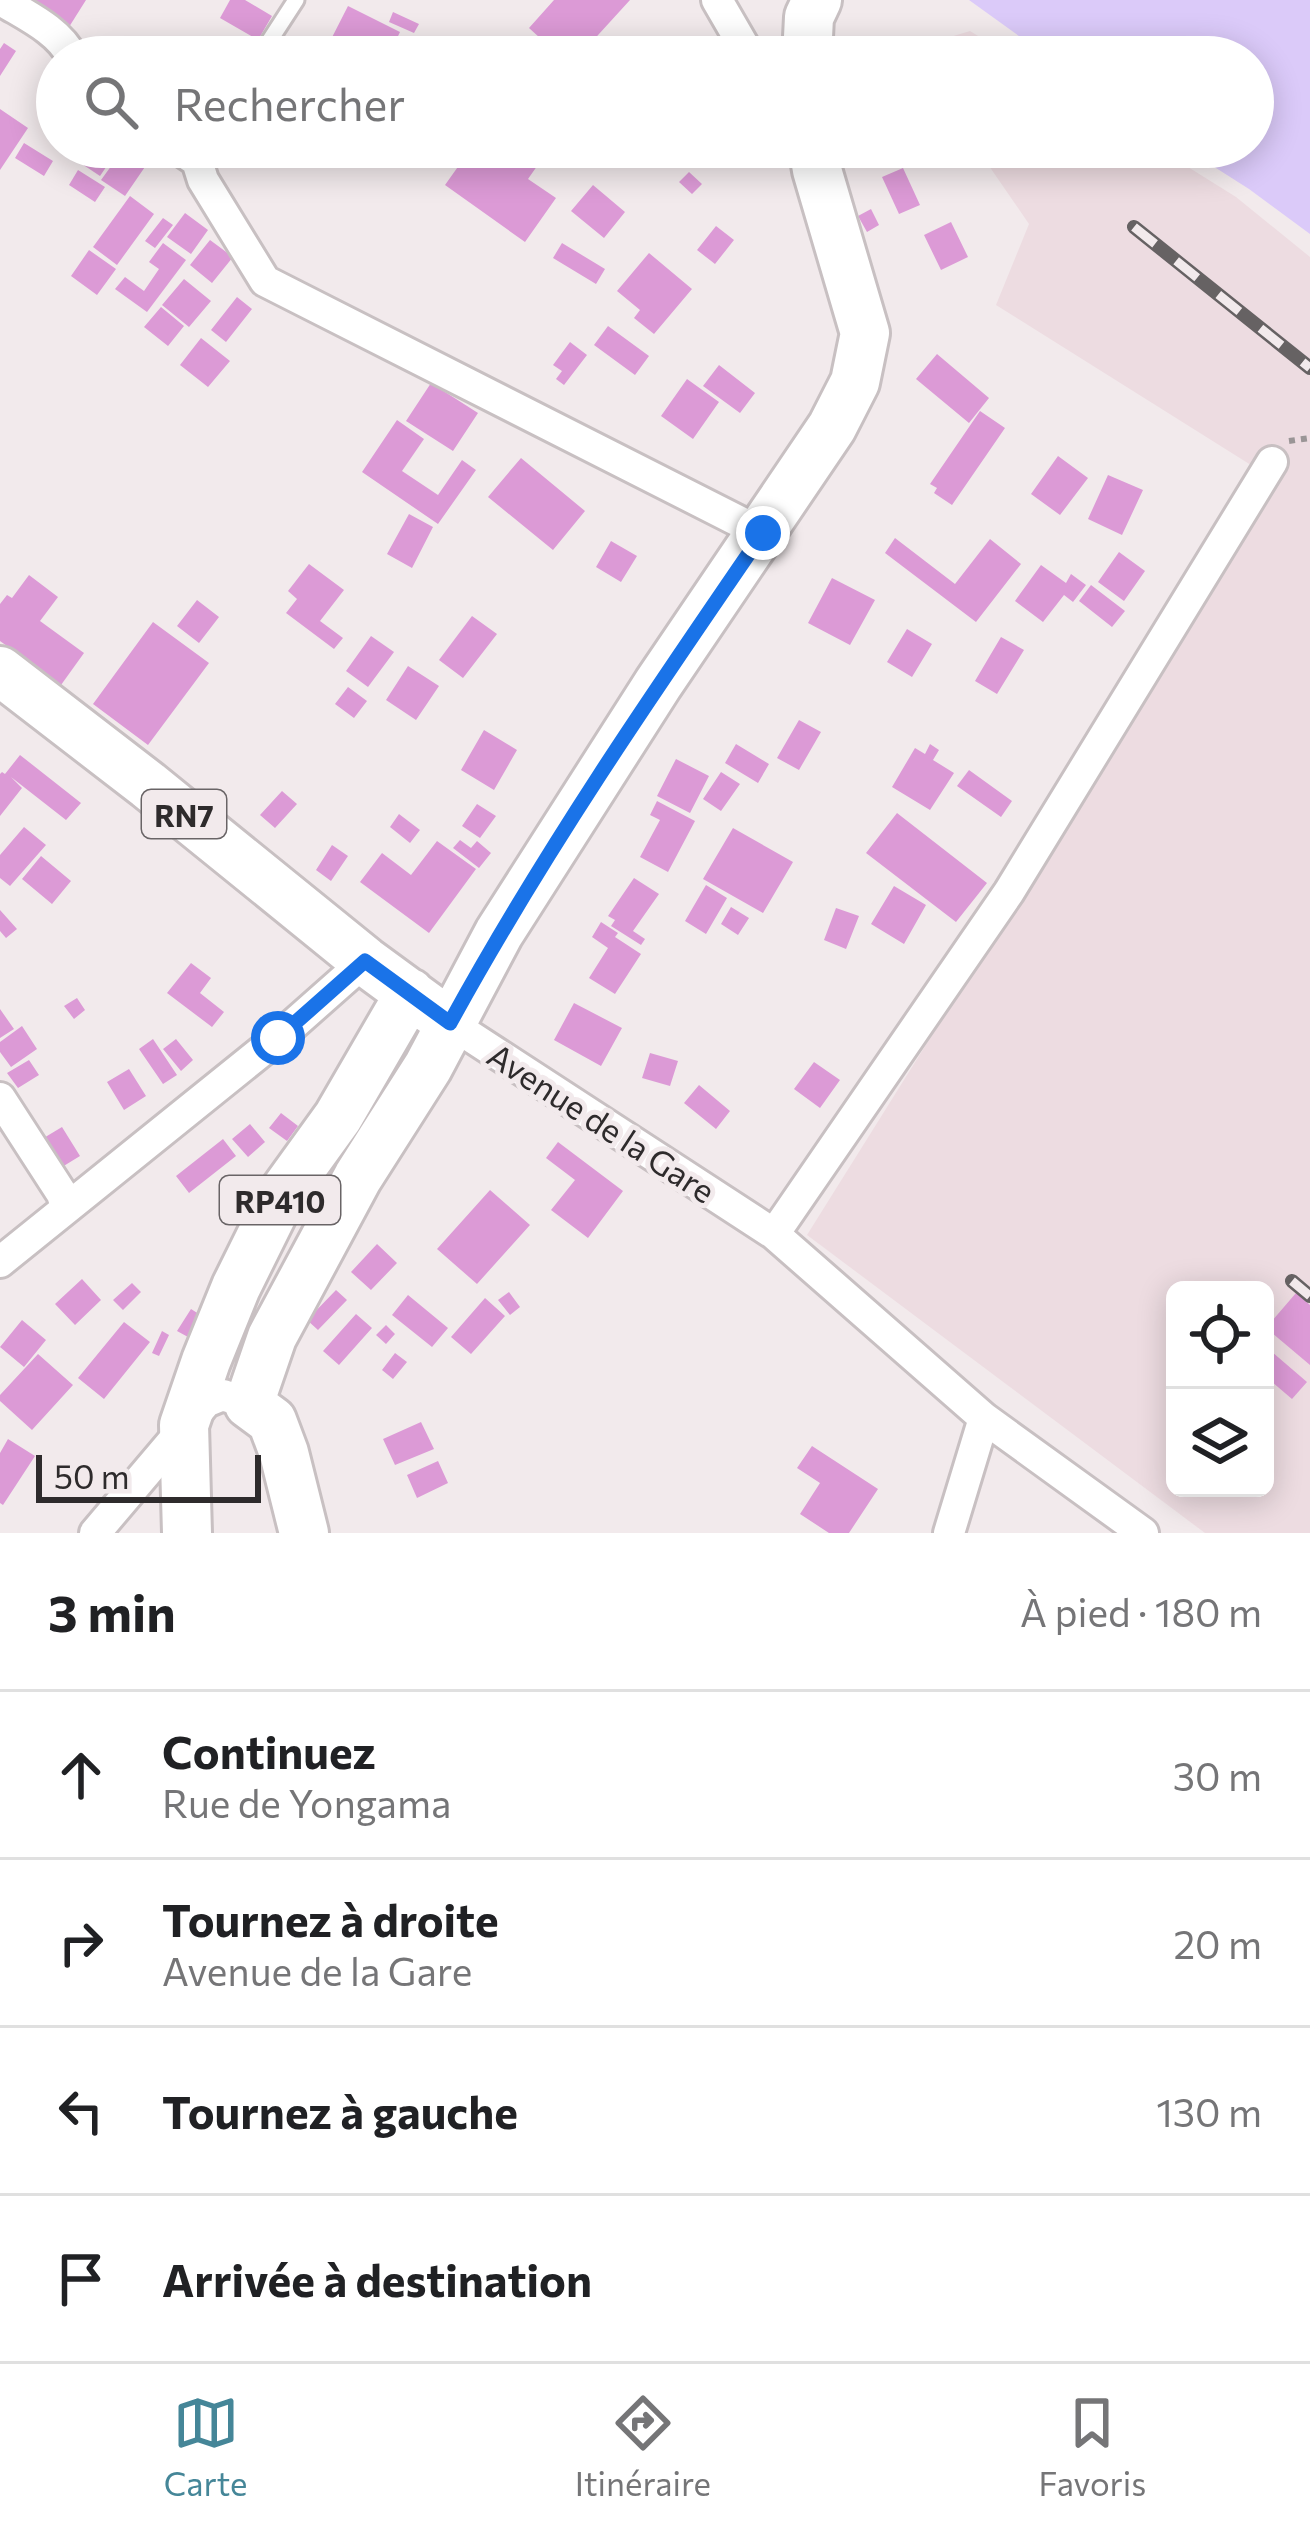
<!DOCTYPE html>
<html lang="fr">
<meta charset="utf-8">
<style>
:root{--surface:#fff;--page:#f2f2f2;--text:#202124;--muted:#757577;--line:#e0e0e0;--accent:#458698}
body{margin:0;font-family:Commissioner,sans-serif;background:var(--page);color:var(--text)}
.controls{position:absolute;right:36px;bottom:36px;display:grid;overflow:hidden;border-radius:18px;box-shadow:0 6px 30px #0003}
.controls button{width:108px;height:108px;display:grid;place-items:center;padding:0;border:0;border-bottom:3px solid var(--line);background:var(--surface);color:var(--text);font:60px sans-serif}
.scale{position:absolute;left:36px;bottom:30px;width:225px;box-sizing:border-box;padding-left:12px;border:6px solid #2e2b2c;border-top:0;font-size:33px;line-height:42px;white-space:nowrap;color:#2e2b2c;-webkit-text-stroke:9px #f2eaec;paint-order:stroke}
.stop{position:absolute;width:36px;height:36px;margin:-27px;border:9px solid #1a73e8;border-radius:50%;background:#fff}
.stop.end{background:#1a73e8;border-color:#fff;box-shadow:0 3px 12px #0008}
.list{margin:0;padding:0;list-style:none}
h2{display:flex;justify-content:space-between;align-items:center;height:156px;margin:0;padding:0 48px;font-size:51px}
h2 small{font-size:39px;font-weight:400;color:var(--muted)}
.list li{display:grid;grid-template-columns:78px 1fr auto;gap:36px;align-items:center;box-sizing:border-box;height:168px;padding:0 48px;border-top:3px solid var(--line)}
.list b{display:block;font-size:45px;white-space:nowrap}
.list p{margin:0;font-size:39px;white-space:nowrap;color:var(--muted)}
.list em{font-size:39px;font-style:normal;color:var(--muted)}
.icon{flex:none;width:66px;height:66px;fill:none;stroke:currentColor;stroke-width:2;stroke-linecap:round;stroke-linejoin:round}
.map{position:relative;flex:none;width:1310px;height:1533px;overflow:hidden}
.search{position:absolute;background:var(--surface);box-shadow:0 6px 30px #0003;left:36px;right:36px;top:36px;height:132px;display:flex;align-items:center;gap:30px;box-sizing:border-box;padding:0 42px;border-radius:66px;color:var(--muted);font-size:45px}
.sheet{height:828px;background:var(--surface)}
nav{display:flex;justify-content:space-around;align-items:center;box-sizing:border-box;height:168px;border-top:3px solid var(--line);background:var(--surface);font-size:33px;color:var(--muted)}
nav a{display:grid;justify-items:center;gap:6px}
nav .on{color:var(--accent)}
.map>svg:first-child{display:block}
.built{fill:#eddce1;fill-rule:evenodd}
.water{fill:#dbcaf9}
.building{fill:#dc9ad6}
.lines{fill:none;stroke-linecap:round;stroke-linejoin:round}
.service-casing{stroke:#c8c0c2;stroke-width:21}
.minor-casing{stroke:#c8c0c2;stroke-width:36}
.primary-casing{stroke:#c8c0c2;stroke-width:54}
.path{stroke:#9a9596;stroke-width:6;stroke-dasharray:6 6;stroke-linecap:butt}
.service{stroke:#fff;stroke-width:15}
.minor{stroke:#fff;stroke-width:30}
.primary{stroke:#fff;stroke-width:48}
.rail-casing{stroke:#666263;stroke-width:14}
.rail{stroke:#f2eaec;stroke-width:9;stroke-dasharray:27;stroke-linecap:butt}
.route{stroke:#1a73e8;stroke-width:15}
.labels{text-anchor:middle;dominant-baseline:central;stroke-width:10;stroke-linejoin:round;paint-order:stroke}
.shield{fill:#f2eaec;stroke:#696466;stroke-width:3}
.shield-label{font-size:30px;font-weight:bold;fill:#2e2b2c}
.street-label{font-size:33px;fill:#2e2b2c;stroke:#f2eaec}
</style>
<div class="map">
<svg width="1310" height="1533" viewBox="0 0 1310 1533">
<rect width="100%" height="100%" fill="#f2eaec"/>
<!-- built -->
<path class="built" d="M970 31 1012 57H913L908 50Z
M976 147H1156L1236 197 1310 257V1533H1205L807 1235 1278 482 996 305 1029 224ZM1175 1290H1265V1488H1175Z"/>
<!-- water -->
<path class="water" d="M969 0H1310V234L1249 189 1183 147H1253V57H1048Z"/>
<!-- building -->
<path class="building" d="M28 0H86L69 27Z
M230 0H245L272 16 258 40 220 18Z
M554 0H630L578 57H561L529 28Z
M348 6 400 32 388 57H322Z
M393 12 419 24 414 33 389 22Z
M4 43 16 51 0 76V49Z
M149 43 171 57H140Z
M0 109 28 128 0 170Z
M24 143 53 161 44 176 15 158Z
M94 147H111L117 151 100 176 82 164Z
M125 147H129L149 161 125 196 101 180Z
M472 147H479L499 161 509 147H526L542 159 528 179 556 198 525 242 445 185Z
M903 168 920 205 899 214 882 177Z
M78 170 105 187 95 202 69 185Z
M689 172 702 184 692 194 679 182Z
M593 185 625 212 604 238 571 211Z
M130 196 154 214 117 265 93 247Z
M871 209 879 225 867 232 858 216Z
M185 213 208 230 191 254 167 237Z
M163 218 173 225 155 248 145 241Z
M951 222 968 257 941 270 924 235Z
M716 226 734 240 715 264 697 250Z
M210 240 233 257 212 283 190 265Z
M163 243 186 260 147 312 115 289 125 277 144 291 159 269 149 262Z
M562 243 605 269 596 284 553 258Z
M89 250 116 269 97 295 71 276Z
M649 253 692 289 654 334 634 318 640 310 617 291Z
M184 279 211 301 189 327 162 305Z
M237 297 252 309 226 342 211 330Z
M161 307 184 326 168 346 144 327Z
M608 326 649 356 635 375 594 345Z
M201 338 230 361 208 387 180 365Z
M570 342 587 355 564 385 556 379 562 371 553 365Z
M937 354 989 398 969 423 916 379Z
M719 365 755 393 740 413 703 386Z
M687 379 719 402 693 439 661 416Z
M431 383 478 413 453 451 406 421Z
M980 411 1005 428 952 505 934 493 937 488 930 484Z
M397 420 424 439 402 471 438 495 462 460 476 470 438 524 362 472Z
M1058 456 1088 478 1060 515 1031 494Z
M521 458 585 511 553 550 488 497Z
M1108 475 1143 490 1122 535 1088 519Z
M409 514 433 527 412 568 387 554Z
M895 538 955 584 990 539 1021 564 976 622 885 553Z
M611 541 637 556 621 582 596 567Z
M1119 552 1145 571 1124 601 1098 582Z
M309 564 344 590 320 621 343 638 334 649 286 613 297 599 288 591Z
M1041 565 1066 583 1071 574 1086 585 1073 602 1064 595 1043 622 1015 601Z
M29 575 58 597 40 621 84 653 61 685 0 641V604L7 595 12 598Z
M832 578 875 600 850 645 808 623Z
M1091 585 1125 611 1112 627 1079 601Z
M197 600 219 617 199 643 177 626Z
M472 616 497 634 463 678 439 660Z
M153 622 209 663 148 745 93 704Z
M907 629 932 644 912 677 887 662Z
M371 636 394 652 368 687 346 671Z
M1001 637 1024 650 997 694 975 681Z
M408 666 439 686 416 720 386 700Z
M348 687 367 701 354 718 335 704Z
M799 720 821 732 799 770 777 758Z
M484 730 517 750 494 790 461 770Z
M736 744 769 764 758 783 725 763Z
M930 744 939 750 933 760 954 773 930 810 892 787 915 748 925 754Z
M20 755 81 803 66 820 11 777 22 788 0 816V774L2 772 5 774Z
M676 759 709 776 690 813 657 796Z
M969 770 1012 801 1001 817 957 786Z
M721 772 740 784 721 811 703 799Z
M282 791 297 804 275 828 260 815Z
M657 801 695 821 668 872 640 857 660 820 650 815Z
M477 804 496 816 480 838 462 826Z
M897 813 987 883 956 922 866 853Z
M399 814 420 830 410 843 390 827Z
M24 827 46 845 10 886 0 878V855Z
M733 828 793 862 763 913 703 879Z
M460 840 471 848 477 841 491 853 479 868 453 848Z
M437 841 476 869 429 933 360 882 382 853 411 875Z
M332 845 348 856 331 881 316 870Z
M41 856 71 881 52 904 22 879Z
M634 878 659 894 633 931 645 939 641 945 611 926 615 920 608 916Z
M706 885 727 898 706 934 685 921Z
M894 886 926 905 904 944 871 924Z
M731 907 749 918 738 935 721 924Z
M836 908 859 916 846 949 824 940Z
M0 910 17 929 6 938 0 931Z
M601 922 618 933 615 937 641 954 615 994 589 978 608 948 592 937Z
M191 963 211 978 200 993 224 1012 212 1027 167 993Z
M77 998 85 1010 74 1019 64 1006Z
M574 1003 622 1028 601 1066 554 1040Z
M0 1009 14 1029 0 1038Z
M22 1026 37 1049 11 1067 0 1052V1042Z
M153 1039 177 1075 163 1084 139 1049Z
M176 1039 193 1060 181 1071 163 1049Z
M650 1053 678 1061 670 1086 642 1078Z
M29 1060 39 1075 18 1088 7 1073Z
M814 1062 840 1080 820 1108 794 1089Z
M129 1069 146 1096 124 1110 107 1082Z
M699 1085 730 1111 716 1129 684 1103Z
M281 1113 298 1126 287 1141 269 1128Z
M250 1124 265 1142 248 1157 232 1139Z
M62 1127 80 1156 49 1175 32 1145Z
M223 1139 236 1156 189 1193 176 1176Z
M558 1142 623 1191 588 1238 551 1210 575 1180 546 1158Z
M490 1190 530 1225 477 1284 437 1249Z
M377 1244 397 1263 371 1290 351 1272Z
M82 1279 101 1300 75 1325 55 1304Z
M132 1283 141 1292 123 1310 113 1300Z
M336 1290 347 1300 318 1330 307 1320Z
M509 1292 520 1307 510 1315 498 1300Z
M1296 1293 1310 1305V1365L1266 1328Z
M408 1295 448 1328 432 1347 392 1315Z
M485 1298 505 1316 471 1354 451 1337Z
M191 1309 202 1316 188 1337 177 1331Z
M356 1314 372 1328 339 1365 323 1351Z
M22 1320 46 1340 24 1367 0 1347Z
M124 1322 150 1342 104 1399 78 1378Z
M386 1325 395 1334 386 1344 376 1335Z
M162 1331 169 1335 159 1356 152 1353Z
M1265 1346 1307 1382 1292 1399 1265 1376Z
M395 1353 407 1362 393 1379 382 1370Z
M38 1354 73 1385 32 1430 0 1401V1395Z
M421 1422 434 1449 395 1465 383 1439Z
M8 1439 35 1456 3 1505 0 1503V1453Z
M812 1446 878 1489 849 1533H829L800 1514 820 1483 797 1468Z
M438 1461 448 1483 417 1498 407 1475Z"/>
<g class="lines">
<defs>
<path id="service" d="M259 57 296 0"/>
<path id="minor" d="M1 0C25 15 59 30 72 57
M717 0 750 57
M176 147 197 161 203 180 265 281 762 533
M450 1023 774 1234 984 1418 1143 1533
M0 1098 62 1194 66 1207
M774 1234 1009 892 1272 462
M0 1262 278 1038 365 961
M95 1533 206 1402 223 1395 249 1404
M949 1533 984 1418"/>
<path id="primary" d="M807 57 809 17 817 0
M0 671 148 785 365 961 436 1013
M187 1533 184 1425 206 1361 236 1287 281 1196 338 1117 410 993
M304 1533 284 1453 272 1421 249 1404 272 1337 358 1177 428 1067 499 933 658 684 832 427 855 382 865 333 817 170 813 147"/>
</defs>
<!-- service casing -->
<use href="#service" class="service-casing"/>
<!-- minor casing -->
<use href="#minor" class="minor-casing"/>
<!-- primary casing -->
<use href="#primary" class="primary-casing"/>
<!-- path -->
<path class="path" d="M1289 441 1310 438"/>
<!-- service -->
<use href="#service" class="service"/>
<!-- minor -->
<use href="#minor" class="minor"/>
<!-- primary -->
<use href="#primary" class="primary"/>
<defs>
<path id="rail" d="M1134 227 1310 368
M1292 1281 1310 1296"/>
</defs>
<!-- rail casing -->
<use href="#rail" class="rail-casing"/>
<!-- rail -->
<use href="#rail" class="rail"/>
</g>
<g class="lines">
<!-- route -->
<path class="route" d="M278 1038 365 961 450 1023C543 853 653 693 763 533"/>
</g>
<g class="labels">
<!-- shield labels -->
<g class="shield">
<rect x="142" y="790" width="84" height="48" rx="9"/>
<rect x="220" y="1176" width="120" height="48" rx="9"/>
</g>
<g class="shield-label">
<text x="184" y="814">RN7</text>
<text x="280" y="1200">RP410</text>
</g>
<!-- street labels -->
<g class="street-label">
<text transform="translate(602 1122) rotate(33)">Avenue de la Gare</text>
</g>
</g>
</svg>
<div class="controls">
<button><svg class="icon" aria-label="locate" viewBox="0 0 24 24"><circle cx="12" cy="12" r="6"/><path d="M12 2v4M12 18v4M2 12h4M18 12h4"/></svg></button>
<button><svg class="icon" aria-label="layers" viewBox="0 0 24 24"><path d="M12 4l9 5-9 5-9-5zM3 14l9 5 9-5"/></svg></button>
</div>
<div class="scale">50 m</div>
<div class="stop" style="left:278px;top:1038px"></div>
<div class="stop end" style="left:763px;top:533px"></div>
<div class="search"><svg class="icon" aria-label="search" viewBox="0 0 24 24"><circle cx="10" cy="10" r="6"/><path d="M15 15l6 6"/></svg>Rechercher</div>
</div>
<section class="sheet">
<h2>3 min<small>À pied · 180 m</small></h2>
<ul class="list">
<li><svg class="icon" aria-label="ahead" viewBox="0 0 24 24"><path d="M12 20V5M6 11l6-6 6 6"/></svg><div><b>Continuez</b><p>Rue de Yongama</p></div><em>30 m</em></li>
<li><svg class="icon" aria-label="right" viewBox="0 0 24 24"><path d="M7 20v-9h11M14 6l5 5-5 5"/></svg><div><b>Tournez à droite</b><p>Avenue de la Gare</p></div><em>20 m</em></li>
<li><svg class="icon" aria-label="left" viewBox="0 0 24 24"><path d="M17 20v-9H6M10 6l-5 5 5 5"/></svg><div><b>Tournez à gauche</b></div><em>130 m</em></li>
<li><svg class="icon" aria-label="arrive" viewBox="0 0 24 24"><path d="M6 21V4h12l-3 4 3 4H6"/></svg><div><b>Arrivée à destination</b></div></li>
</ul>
</section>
<nav>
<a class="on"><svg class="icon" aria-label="map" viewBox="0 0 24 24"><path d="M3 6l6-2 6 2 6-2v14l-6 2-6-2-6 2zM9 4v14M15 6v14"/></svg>Carte</a>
<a><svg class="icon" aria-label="directions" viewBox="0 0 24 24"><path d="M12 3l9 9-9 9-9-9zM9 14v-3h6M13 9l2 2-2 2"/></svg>Itinéraire</a>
<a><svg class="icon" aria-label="saved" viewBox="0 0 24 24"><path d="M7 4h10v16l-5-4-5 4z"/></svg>Favoris</a>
</nav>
